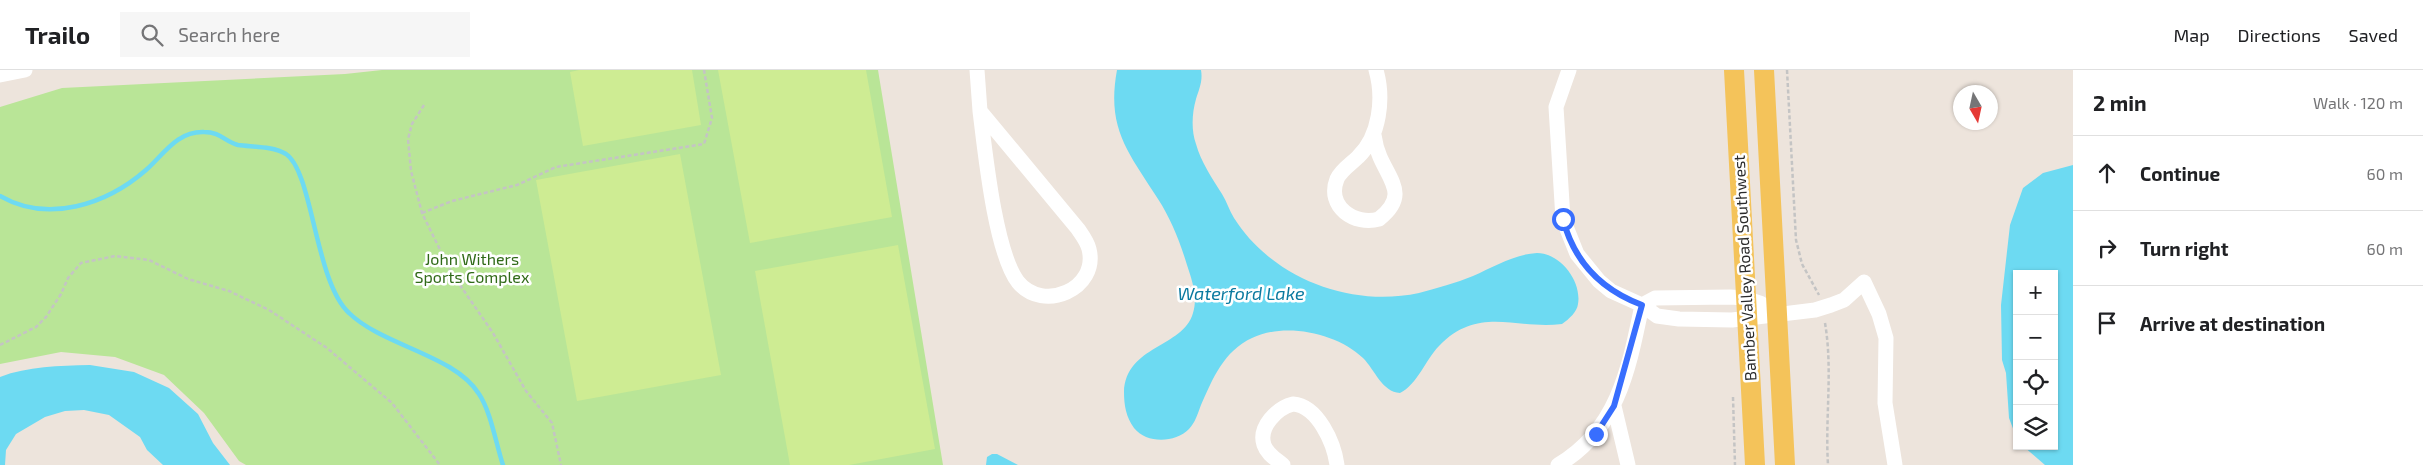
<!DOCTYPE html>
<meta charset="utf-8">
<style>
:root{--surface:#fff;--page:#f6f6f6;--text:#202124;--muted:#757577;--line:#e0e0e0}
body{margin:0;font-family:"Exo 2",sans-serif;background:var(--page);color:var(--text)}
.controls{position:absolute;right:15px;bottom:15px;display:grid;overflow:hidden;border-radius:0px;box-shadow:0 1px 4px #0004}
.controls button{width:45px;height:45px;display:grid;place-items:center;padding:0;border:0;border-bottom:1px solid var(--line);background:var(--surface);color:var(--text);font:25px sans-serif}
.compass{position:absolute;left:1953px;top:15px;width:45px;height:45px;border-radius:50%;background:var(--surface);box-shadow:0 1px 4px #0004;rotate:171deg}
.stop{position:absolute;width:15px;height:15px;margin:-11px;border:4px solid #386efe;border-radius:50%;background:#fff}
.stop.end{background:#386efe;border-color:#fff;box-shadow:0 1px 5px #0008}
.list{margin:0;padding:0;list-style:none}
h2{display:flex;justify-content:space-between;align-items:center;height:65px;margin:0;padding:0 20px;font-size:21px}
h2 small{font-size:16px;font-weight:400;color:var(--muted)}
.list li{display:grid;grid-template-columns:32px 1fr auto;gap:15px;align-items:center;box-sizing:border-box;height:75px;padding:0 20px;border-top:1px solid var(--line)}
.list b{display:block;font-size:19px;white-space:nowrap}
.list em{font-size:16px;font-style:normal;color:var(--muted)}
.icon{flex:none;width:28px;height:28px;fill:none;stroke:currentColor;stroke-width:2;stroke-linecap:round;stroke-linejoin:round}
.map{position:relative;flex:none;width:2073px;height:395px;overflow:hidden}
header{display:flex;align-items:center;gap:30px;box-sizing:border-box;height:70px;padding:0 25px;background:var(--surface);border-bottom:1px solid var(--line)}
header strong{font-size:24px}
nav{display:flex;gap:28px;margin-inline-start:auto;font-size:18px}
.search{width:350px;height:45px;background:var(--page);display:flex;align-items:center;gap:12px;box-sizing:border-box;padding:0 18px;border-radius:0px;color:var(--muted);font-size:19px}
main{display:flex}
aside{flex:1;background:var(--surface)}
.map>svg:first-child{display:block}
.green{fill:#b9e597}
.pitch{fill:#ceec93}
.water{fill:#6ddaf2}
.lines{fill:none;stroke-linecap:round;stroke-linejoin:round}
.stream{stroke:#6ddaf2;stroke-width:4.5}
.path{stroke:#c4c4c4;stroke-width:2.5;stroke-dasharray:4 2.5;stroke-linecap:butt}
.minor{stroke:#fff;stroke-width:15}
.major{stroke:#f4c35a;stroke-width:20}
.route{stroke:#386efe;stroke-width:6}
.labels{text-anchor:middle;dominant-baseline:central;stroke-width:5;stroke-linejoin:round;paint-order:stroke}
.park-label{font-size:16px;fill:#306a18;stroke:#fff}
.street-label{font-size:16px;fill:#2b2b2b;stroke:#fff}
.water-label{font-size:18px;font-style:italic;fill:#0a799f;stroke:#fff}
</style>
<header>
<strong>Trailo</strong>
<div class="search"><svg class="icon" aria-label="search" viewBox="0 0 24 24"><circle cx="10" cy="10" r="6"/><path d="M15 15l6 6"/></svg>Search here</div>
<nav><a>Map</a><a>Directions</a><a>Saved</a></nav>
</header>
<main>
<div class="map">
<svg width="2073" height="395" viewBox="0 0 2073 395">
<rect width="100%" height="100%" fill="#ede4dc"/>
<!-- green -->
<path class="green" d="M382 0H878L943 395H246L239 391 204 343 164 305 115 287 61 282 0 294V37L62 18 345 4Z"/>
<!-- pitch -->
<path class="pitch" d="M579 0H692L701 55 583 76 570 2Z
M718 0H866L892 147 750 173Z
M680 84 721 305 577 331 536 110Z
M898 175 935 379 849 395H790L755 201Z"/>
<!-- water -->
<path class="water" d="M1117 0H1201C1203 11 1199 19 1196 29 1192 43 1191 60 1196 74 1201 92 1212 108 1222 124 1227 132 1229 140 1234 148 1272 208 1350 238 1419 223 1437 218 1456 213 1473 206 1493 197 1515 184 1537 183 1560 183 1582 211 1578 234 1577 242 1569 249 1562 254 1515 260 1479 235 1439 276 1426 289 1417 315 1400 323 1382 322 1375 300 1363 288 1337 263 1285 252 1252 268 1224 281 1213 308 1201 335 1198 343 1195 353 1189 359 1175 373 1147 374 1134 358 1126 347 1124 335 1124 322 1126 275 1183 278 1193 243 1198 227 1192 210 1187 195 1180 172 1171 149 1158 129 1129 83 1106 59 1117 0Z
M2073 95V395H2045L2023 376H2054V204H2017V369L2009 348 2006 303 2002 290 2001 235 2010 155 2023 118 2043 103Z
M90 295 134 302 169 318 198 344 213 373 230 395H163L147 380 140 367 109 345 84 340 65 341 45 347 16 364 6 380 5 395H0V307C28 296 59 296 90 295Z
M992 384H997L1018 395H986L987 387Z"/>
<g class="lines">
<!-- stream -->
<path class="stream" d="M0 126C48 154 107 134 146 100 164 84 177 61 204 62 221 62 225 72 238 75 252 77 273 76 286 84 313 102 315 212 349 243 383 276 455 285 479 324 491 342 496 374 503 395"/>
<!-- path -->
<path class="path" d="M1787 0 1796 170 1802 194 1819 225
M424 35 412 54 408 69 411 101 422 143 451 202 493 263 526 321 552 353 561 395
M422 143 452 131 517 115 556 97 704 74 712 48 704 0
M1825 253C1833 300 1825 347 1828 395
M0 275 36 257 46 247 61 224 68 208 81 193 115 186 149 190 188 209 229 221 269 240 327 278 392 333 440 395
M1733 327 1735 395"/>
<!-- minor -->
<path class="minor" d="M977 0 980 41
M1569 0 1556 37 1563 149 1577 184 1599 211 1611 221 1642 235 1657 246 1679 249 1732 250 1815 240 1831 235 1844 230 1864 212 1879 244 1886 268 1885 333 1895 395
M0 5 25 0
M980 41 1078 159C1082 165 1087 171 1089 179 1099 219 1043 243 1018 212 995 182 985 81 980 41Z
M1374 65C1375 72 1377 80 1380 87 1391 112 1408 126 1379 149 1355 156 1326 137 1337 109 1341 100 1351 94 1358 87 1380 66 1384 28 1376 0
M1642 235 1655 228 1730 227 1745 228 1760 233 1777 243
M1614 336 1628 395
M1283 395C1276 389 1267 384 1264 375 1258 357 1277 338 1293 334 1318 336 1334 373 1337 395
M1558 395C1618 360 1629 298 1642 235"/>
<!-- major -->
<path class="major" d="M1734 0 1755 395
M1764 0 1785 395"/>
</g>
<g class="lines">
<!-- route -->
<path class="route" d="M1563 149C1574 192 1602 220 1642 235L1614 336 1596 364"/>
</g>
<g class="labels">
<!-- park labels -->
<g class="park-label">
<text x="472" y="188">John Withers<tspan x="472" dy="18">Sports Complex</tspan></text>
</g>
<!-- street labels -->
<g class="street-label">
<text transform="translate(1744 198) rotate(-93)">Bamber Valley Road Southwest</text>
</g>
<!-- water labels -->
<g class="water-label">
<text x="1241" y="223">Waterford Lake</text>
</g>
</g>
</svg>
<div class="controls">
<button>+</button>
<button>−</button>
<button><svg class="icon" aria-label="locate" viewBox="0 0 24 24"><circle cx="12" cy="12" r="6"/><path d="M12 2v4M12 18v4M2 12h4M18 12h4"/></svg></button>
<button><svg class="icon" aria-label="layers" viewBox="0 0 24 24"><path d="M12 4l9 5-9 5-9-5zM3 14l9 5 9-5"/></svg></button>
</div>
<svg class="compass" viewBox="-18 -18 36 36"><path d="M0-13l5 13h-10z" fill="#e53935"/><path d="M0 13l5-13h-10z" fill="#757577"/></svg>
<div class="stop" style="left:1563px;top:149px"></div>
<div class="stop end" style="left:1596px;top:364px"></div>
</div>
<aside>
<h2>2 min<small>Walk · 120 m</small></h2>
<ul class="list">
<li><svg class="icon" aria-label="ahead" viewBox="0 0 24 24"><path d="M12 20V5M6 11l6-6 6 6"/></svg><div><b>Continue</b></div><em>60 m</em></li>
<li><svg class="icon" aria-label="right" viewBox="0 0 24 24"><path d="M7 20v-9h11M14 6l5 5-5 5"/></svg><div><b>Turn right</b></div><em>60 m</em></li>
<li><svg class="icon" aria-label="arrive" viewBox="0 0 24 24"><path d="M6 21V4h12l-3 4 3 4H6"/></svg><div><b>Arrive at destination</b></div></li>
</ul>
</aside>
</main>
